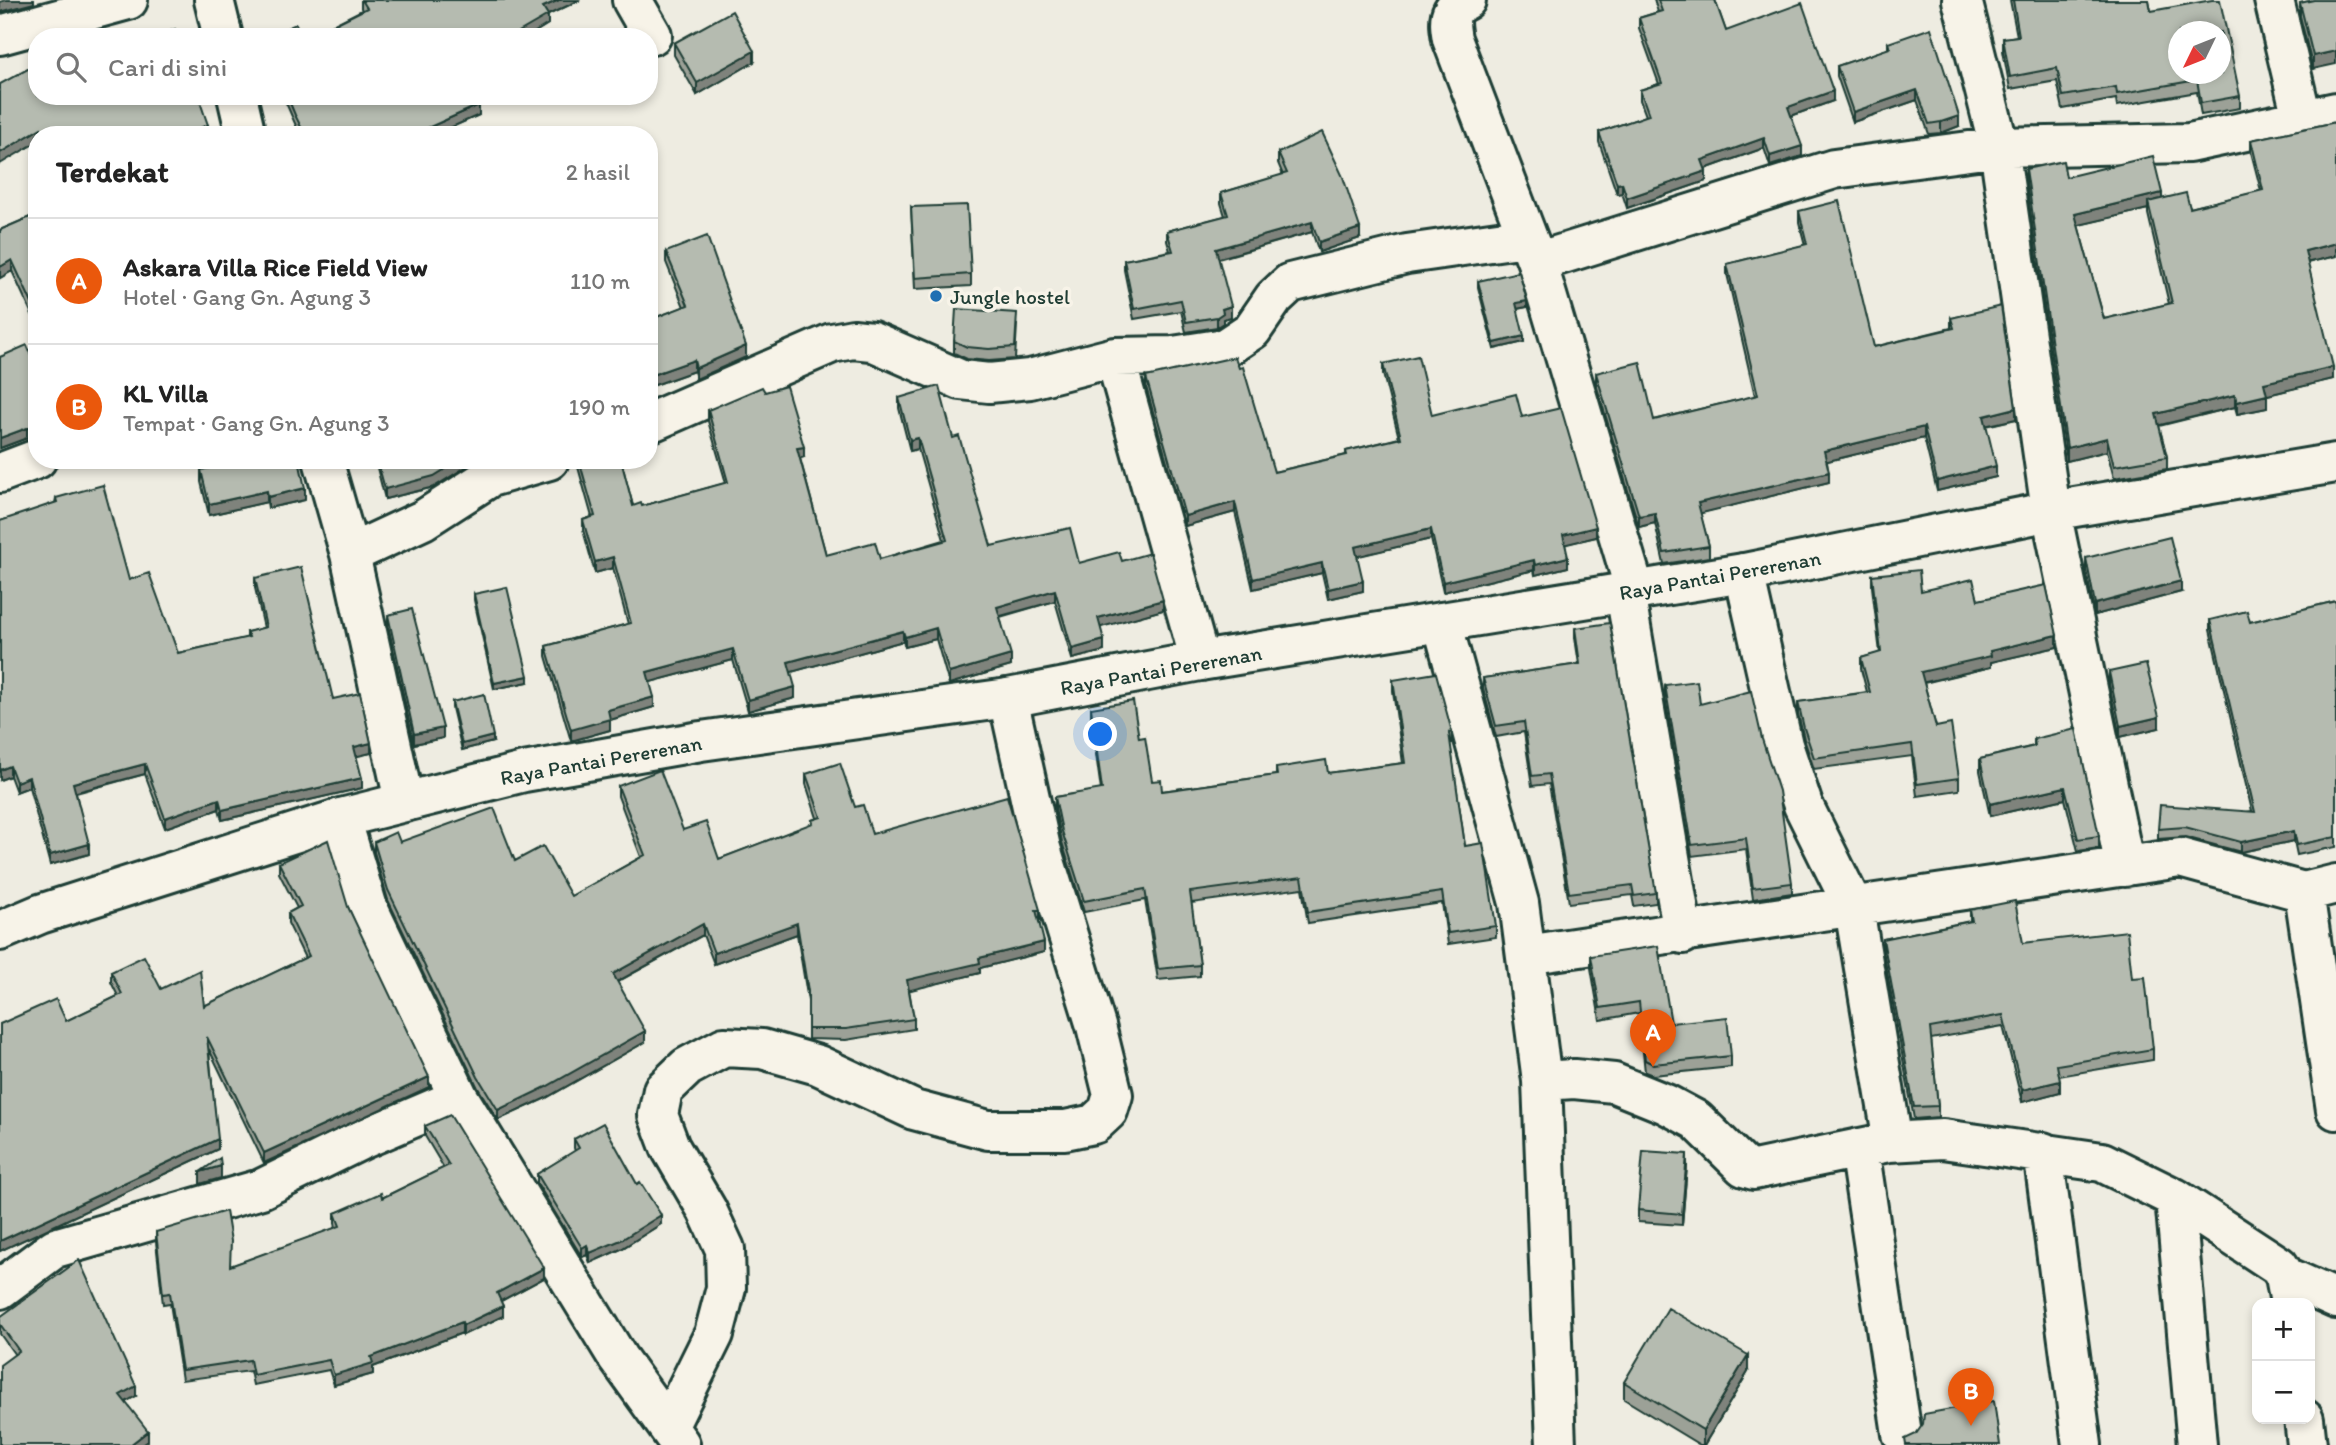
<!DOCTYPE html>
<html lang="id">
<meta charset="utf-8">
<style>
:root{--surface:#fff;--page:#f2f2f2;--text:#222;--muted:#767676;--line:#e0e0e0;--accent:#ea580c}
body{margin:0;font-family:Itim,sans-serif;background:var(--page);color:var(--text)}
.controls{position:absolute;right:21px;bottom:21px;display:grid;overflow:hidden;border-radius:14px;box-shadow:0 4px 10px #0003}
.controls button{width:63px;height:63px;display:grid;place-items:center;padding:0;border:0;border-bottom:2px solid var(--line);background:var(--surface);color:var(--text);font:35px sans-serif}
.compass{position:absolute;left:2168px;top:21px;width:63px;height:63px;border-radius:50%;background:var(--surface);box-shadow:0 4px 10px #0003;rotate:227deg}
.you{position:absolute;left:1101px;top:735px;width:24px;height:24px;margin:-18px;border:5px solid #fff;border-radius:50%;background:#1a73e8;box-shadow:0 0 0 10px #1a73e833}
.badge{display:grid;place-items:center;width:46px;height:46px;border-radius:50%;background:var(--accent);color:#fff;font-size:23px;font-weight:700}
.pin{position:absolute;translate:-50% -58px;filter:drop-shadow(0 2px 4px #0008)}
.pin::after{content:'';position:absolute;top:37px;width:24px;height:21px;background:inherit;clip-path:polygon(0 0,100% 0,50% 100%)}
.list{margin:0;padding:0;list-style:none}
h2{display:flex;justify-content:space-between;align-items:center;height:91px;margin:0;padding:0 28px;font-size:30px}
h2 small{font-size:23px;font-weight:400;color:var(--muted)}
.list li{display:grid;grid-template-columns:46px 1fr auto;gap:21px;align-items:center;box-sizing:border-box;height:126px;padding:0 28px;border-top:2px solid var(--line)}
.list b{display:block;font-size:26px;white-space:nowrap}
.list p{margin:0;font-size:23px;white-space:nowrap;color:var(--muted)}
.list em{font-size:23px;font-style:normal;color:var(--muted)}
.icon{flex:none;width:38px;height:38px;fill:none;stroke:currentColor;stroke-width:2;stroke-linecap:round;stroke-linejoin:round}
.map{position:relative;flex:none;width:2336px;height:1445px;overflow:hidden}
.search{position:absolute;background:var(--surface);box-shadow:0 4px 10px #0003;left:28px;top:28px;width:630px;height:77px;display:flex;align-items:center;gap:18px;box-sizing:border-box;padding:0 24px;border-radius:28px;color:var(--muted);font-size:26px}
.panel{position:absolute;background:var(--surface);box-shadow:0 4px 10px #0003;left:28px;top:126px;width:630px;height:343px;border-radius:28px}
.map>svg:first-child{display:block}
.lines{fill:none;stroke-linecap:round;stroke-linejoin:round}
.minor-casing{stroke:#1f3d34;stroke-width:44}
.tertiary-casing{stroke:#1f3d34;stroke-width:44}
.minor{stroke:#f7f3e8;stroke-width:38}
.tertiary{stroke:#f7f3e8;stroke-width:38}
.wall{fill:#9ca197;stroke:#1f3d34;stroke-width:2;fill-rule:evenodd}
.shaded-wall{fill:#7f837b;stroke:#1f3d34;stroke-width:2}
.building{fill:#b5bbb0;stroke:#1f3d34;stroke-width:2;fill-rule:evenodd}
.poi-dot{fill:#1f6fb2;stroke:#f7f3e8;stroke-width:2.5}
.labels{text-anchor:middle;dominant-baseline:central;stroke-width:7;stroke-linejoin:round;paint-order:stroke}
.poi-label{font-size:21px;fill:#1f3d34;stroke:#f7f3e8;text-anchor:start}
.street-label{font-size:21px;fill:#1f3d34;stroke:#f7f3e8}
</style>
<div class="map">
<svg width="2336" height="1445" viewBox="0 0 2336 1445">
<rect width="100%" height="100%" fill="#eeece1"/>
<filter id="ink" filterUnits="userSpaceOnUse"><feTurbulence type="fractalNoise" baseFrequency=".0143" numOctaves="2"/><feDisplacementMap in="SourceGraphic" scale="14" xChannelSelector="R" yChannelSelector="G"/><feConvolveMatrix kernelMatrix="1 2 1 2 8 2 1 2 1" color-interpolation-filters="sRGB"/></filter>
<g filter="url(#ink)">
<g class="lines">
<defs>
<path id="minor" d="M214 0 223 37
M632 0 652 35
M1466 0C1447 9 1449 21 1452 39L1537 262 1635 591
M1962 0 1999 147 2051 511 2125 867
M2274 0 2302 118
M0 35 128 0
M237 96 246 135
M1537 262 1834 169 1999 147 2189 143 2336 112
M1115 357 1200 661
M649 423 832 343 853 339 872 341 961 380 989 383 1030 379 1115 357 1173 356 1225 348 1252 330 1274 298 1290 283 1407 254 1526 237
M323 460 350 554 404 801
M0 473 37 459
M350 554 423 520 490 477 549 460
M1744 573 1783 745 1803 805 1854 908 1890 1124 1889 1142
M1625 592 1683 934
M1442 622 1519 903 1542 1081 1556 1445
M2304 892 2336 1110
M1526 955 2180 858 2304 892 2336 884
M1542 1081 1574 1079 1614 1083 1666 1104 1696 1120 1744 1167 1754 1170 1889 1142 1943 1139 2102 1162 2175 1198 2279 1266 2285 1276 2290 1303
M459 1098 618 1358 680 1444
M1859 1148 1902 1434
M2043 1152 2082 1445
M2175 1198 2197 1445
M2285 1276 2336 1299
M0 1289 55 1248 261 1189 363 1139 459 1098 368 908 341 818
M2304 1419 2307 1445
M668 1427 714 1334 726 1288 725 1249 707 1210 670 1147 658 1115 663 1090 687 1067 724 1047 762 1049 818 1065 914 1110 988 1130H1065L1094 1124 1108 1111 1113 1095 1096 1026 1041 848 1008 698"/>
<path id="tertiary" d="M0 931 40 914 341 818 524 772 701 741 1008 698 1200 661 1744 573 2051 511 2336 463"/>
</defs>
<!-- minor casing -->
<use href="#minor" class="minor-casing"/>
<!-- tertiary casing -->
<use href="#tertiary" class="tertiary-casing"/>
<!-- minor -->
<use href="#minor" class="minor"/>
<!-- tertiary -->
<use href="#tertiary" class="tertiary"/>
</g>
<!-- wall -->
<path class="wall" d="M361 0H580L548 15V24L527 37H309L362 10 361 8Z
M1654 0H1715L1726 31 1833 101 1791 116 1802 156 1770 166 1764 148 1705 169 1706 181 1627 208 1622 193 1617 194 1599 142V132L1646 116 1640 100V90L1659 84 1639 28V18L1658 12Z
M2010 0H2149L2151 11 2240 96V108L2201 115 2197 92 2117 106 2116 99 2063 109 2057 81 2010 89 2003 51V38L2017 36Z
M2314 0 2313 69 2300 16V3Z
M674 43 754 62 697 95 674 55Z
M1888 43 1959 126 1941 133 1929 134 1917 100 1853 122 1837 76V66L1888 49Z
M283 96H475L479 115 434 135H300Z
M2336 122V256L2307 263 2333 379 2267 395V408L2237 414 2235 407 2159 426 2167 457V469L2114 478 2107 451 2067 461 2026 182V169L2066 177 2162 199 2190 208 2261 191 2251 152V140ZM2148 209V214L2169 304 2104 319 2078 225Z
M1278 153 1360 238 1319 252 1312 232 1218 259 1231 317 1223 319V323L1217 327 1186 332 1181 311 1134 319 1124 270V260L1170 251 1167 241V231L1225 216 1221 203V193L1283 175 1278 163Z
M911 207 971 274V286L915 289Z
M1799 211 1874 347 1951 328V318L2016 419 1986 426 1996 477 1937 491 1924 438 1827 461 1829 482 1700 513 1709 546V557L1664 564 1655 523 1639 527 1596 384V373L1654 420 1755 396 1727 274V264L1805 245 1799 222Z
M37 214V325L12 271 0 278V230Z
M666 252 746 357 696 379 694 371 649 387V320L684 307 666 262Z
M1478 281 1527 307 1517 309 1524 342 1494 349 1478 287Z
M1017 325 1015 359 989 361 967 359 954 353V341Z
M0 357 37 370V438H27L0 448Z
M1383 364 1432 415 1522 417 1596 537 1565 544 1568 567 1535 575 1534 570 1443 592 1431 539 1357 556 1363 591 1328 599 1322 573 1253 589 1235 512 1185 526 1146 387V377L1274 472 1346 455V451L1399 438 1383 374Z
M765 392 804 457 800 458 826 555 880 559 944 540 918 449 910 451 899 408V398L953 438 991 546 1079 563 1122 561 1163 610 1100 627 1104 651 1072 659 1055 601 1000 617 1011 666 949 684 936 639 905 647 903 641 791 672 795 698 748 711 733 660 650 682 654 707 610 720V730L571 741 546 656V646L628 624 613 568 595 573 583 530V520L592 517 576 460H621L633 506H642L726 483 708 421V410Z
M375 460H477L434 487 385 499Z
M201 470 305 500 268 508 267 502 209 515 201 482Z
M56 498 129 580 178 653 247 638V632L264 628 255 588V578L333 699 371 753 356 756 362 788 222 820 219 809 165 828 145 774 76 793 89 854 50 865 29 787 16 792 10 776 0 780Z
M2086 558 2181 592 2095 615 2086 570Z
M1872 575 1921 591 1978 600 2057 647 1991 662V667L1924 683 1936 727 1959 778V790L1917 796 1912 756 1814 769 1804 739 1798 714V702L1867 692 1861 669V658L1880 653 1872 587Z
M474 594 528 682 494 689 474 600Z
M2336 601V847L2297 855 2294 841 2241 852 2185 837 2158 839V829L2252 811 2210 630V620L2250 622Z
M388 615 443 738 414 744 388 625Z
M1575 628 1656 893V903L1634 906 1632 895 1569 903 1549 784 1532 786 1524 732 1496 737 1483 688V678L1579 664 1575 638Z
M2109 672 2159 728 2120 737 2109 684Z
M1393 680 1452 732V743H1450L1465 846 1496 926V937L1448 944 1442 903 1308 923 1302 888 1191 903 1200 965V976L1158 980 1145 900 1084 912 1062 842 1055 808V797L1101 790 1091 719V708L1139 738 1152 781 1162 791 1276 775V768L1328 773 1403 763 1393 691Z
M1665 685 1700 704 1792 883V893L1753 899 1746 849 1692 856 1665 696Z
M452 702 493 742 462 750 452 708Z
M2034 739 2099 836V848L2078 851 2065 799 1990 816 1980 771V759L2034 746Z
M806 774 855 807 872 834 1040 910V920L1039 921 1044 952 980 968V973L909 990 914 1019V1029L846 1040 808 1039V1001L797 934 714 964 703 935 617 982 645 1042 546 1098 498 1120 478 1088 388 900 374 852V842L515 861 571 896 641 857 618 796V786L683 830 719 859 812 824V820L817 818 806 784Z
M279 863 348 907 429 1087 264 1163 209 1049 218 1149 0 1251V1024L66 1021 118 996 111 982V972L204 1006 305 958 288 923V913L297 908 279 873Z
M1970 910 2023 943 2132 978 2153 1049V1060L2059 1076 2060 1092 2022 1102 2003 1026 1931 1039 1938 1106V1117L1914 1119 1883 950V939L1970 921Z
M1591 956 1671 1023 1731 1056V1067L1653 1075 1645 1072 1639 1013 1600 1020 1591 968Z
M425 1126 544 1278 501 1301 503 1316 463 1335 462 1333 373 1367V1374L334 1385 329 1370 253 1385 250 1371 182 1380 170 1303 163 1304 156 1242V1232L231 1266 336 1228 335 1223V1213L382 1198 444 1168 425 1136Z
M574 1139 637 1184 661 1224 621 1249 590 1263 587 1255 582 1257 537 1183V1174L575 1151 574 1148Z
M1687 1166 1682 1225 1638 1222V1210Z
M0 1317 136 1396 125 1402 148 1441 15 1355 0 1334Z
M1748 1372 1704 1445H1700L1624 1399V1382Z"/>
<!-- shaded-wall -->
<path class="shaded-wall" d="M6 0H34V3L0 12V2Z
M559 0H580L548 15V24L527 37H510L543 7Z
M754 51V62L697 95V83Z
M2336 51V64L2313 69V56Z
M1917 90V100L1853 122V112Z
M1833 91V101L1788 117V107Z
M479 105V115L434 135H412Z
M1959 116V126L1941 133V122Z
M208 125V135H202V127Z
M41 128V135H37V142L0 164V153Z
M1764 138V148L1702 170V160Z
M1802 146V156L1770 166V156Z
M1706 171V181L1627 208V198Z
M1622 183V193L1617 194V184Z
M2162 193V206L2148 202V209L2075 226V214Z
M1312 222V232L1216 259V249Z
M1360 228V238L1319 252V242Z
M2336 243V256L2305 263V251Z
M12 260V271L0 278V267Z
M1527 301V307L1516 309V303Z
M1231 306V317L1223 319V323L1217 327V317L1222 309Z
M1524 336V342L1494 349V343Z
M746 346V357L696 379V368Z
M694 360V371L649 387V376Z
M2333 367V379L2264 396V383Z
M2235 395V407L2156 426V414Z
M2267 395V408L2237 414V402Z
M2016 408V419L1984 426V416Z
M1924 427V438L1824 462V451Z
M27 428V438L0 448V438Z
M918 438V449L910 451V440Z
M2107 438V451L2067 461V448Z
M804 447V457L797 459V448Z
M460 460H477L434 487 385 499V489Z
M1996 466V477L1937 491V481Z
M1829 472V482L1698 514V503Z
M305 488V500L268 508V497Z
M267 491V502L209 515V504Z
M1235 502V512L1185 526V516Z
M1655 513V523L1639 527V516Z
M1596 527V537L1563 545V535Z
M1431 529V539L1355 557V547Z
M613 557V568L595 573V562Z
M1568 557V567L1535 575V565Z
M1534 560V570L1443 592V582Z
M1322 563V573L1253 589V579Z
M1363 581V591L1328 599V589Z
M2181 581V592L2095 615V604Z
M1055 590V601L997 617V607Z
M1163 600V610L1098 628V618Z
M936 628V639L905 647V637Z
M903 631V641L788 673V662Z
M2057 635V647L1991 662V667L1921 683V672L1990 651Z
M1104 640V651L1072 659V649Z
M733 649V660L647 683V672Z
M1011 655V666L949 684V673Z
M528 676V682L494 689V683Z
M795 687V698L748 711V700Z
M654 697V707L610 720V730L571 741V730L608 710Z
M2159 717V728L2120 737V726Z
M443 728V738L414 744V734Z
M493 736V742L462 750V744Z
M371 743V753L354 757V747Z
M145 764V774L73 793V783Z
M10 766V776L0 780V770Z
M29 777V787L16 792V782Z
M362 778V788L222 820V810Z
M2065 787V799L1990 816V804Z
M219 799V809L165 828V818Z
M2294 831V841L2241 852V842Z
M89 844V854L50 865V855Z
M797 923V934L714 964V953Z
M703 924V935L613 984V974Z
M1044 942V952L980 968V973L907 991V980L979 958Z
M645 1031V1042L546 1098 498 1120V1110Z
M429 1077V1087L264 1163V1153Z
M2060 1081V1092L2022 1102V1090Z
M218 1139V1149L0 1251V1241Z
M1687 1154V1166L1682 1225V1214Z
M221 1166V1178L200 1184V1172Z
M661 1215V1224L621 1249 590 1263V1253Z
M587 1245V1255L582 1257V1248Z
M544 1268V1278L497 1303V1293Z
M503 1306V1316L463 1335V1325Z
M462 1322V1333L373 1367V1374L334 1385V1375L371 1357Z
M1748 1355V1372L1704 1445H1703V1430Z
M136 1386V1396L120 1405V1395Z
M148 1431V1441L143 1445H130Z"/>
<!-- building -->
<path class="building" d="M362 0H559L543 7 548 15 510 37H309L367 8Z
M1658 0H1715L1726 31 1802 3 1833 91 1788 107 1802 146 1770 156 1764 138 1702 160 1706 171 1627 198 1622 183 1617 184 1599 132 1649 115 1640 90 1662 83 1639 18 1662 11Z
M2013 0H2149L2151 11 2212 0H2220L2240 96 2201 103 2197 80 2117 94 2116 87 2063 96 2057 68 2010 77 2003 38 2019 36ZM2179 32H2221V74H2179Z
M2314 0H2336V51L2313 56 2300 3Z
M732 11 754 51 697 83 674 43Z
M296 24 302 37H266Z
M1931 28 1959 116 1941 122 1929 124 1917 90 1853 112 1837 66 1890 48 1888 43Z
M175 29 178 37H156Z
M37 64V96H198L208 125 202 127 205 135H43L41 128 0 153V84Z
M287 96H475L479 105 412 135H305L295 115Z
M2336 122V243L2305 251 2333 367 2264 383 2267 395 2237 402 2235 395 2156 414 2167 457 2114 466 2107 438 2067 448 2026 169 2063 161 2066 177 2153 156 2162 193 2075 214 2104 319 2172 303 2148 202 2186 193 2190 208 2263 190 2251 140Z
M1322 132 1343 177 1360 228 1319 242 1312 222 1216 249 1231 306 1222 309 1223 313 1217 317 1186 322 1181 300 1134 309 1124 260 1173 251 1167 231 1228 215 1221 193 1287 173 1278 153Z
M1839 201 1874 347 1954 328 1951 318 2001 306 2016 408 1984 416 1996 466 1937 481 1924 427 1824 451 1829 472 1698 503 1709 546 1664 553 1655 513 1639 516 1596 373 1640 362 1654 420 1758 395 1727 264 1807 244 1799 211Z
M967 205 971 274 915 278 911 207Z
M37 214V314L12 260 0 267V230Z
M707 236 746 346 696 368 694 360 649 376V320L688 305 666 252Z
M1519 272 1527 301 1516 303 1524 336 1494 343 1478 281Z
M956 309 1017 313 1015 347 989 349 967 347 954 341Z
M27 345 37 370V428H27L0 438V357Z
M1418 356 1432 415 1516 394 1522 417 1561 408 1596 527 1563 535 1568 557 1535 565 1534 560 1443 582 1431 529 1355 547 1363 581 1328 589 1322 563 1253 579 1235 502 1185 516 1146 377 1235 357 1239 368 1243 367 1274 472 1347 455 1346 451 1401 438 1383 364Z
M786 386 804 447 797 448 826 555 875 542 880 559 947 540 918 438 910 440 899 398 939 386 953 438 959 436 991 546 1070 528 1079 563 1119 552 1122 561 1150 553 1163 600 1098 618 1104 640 1072 649 1055 590 997 607 1011 655 949 673 936 628 905 637 903 631 788 662 795 687 748 700 733 649 647 672 654 697 608 710 610 719 571 730 546 646 631 623 613 557 595 562 583 520 595 516 579 460H621L633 506 641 503 642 506 728 482 708 410 762 387 765 392Z
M246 460H299L305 488 268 497 267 491 209 504 201 470Z
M377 460H460L434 476 385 489Z
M103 485 129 580 149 573 178 653 249 637 247 632 266 627 255 578 301 567 333 699 360 693 371 743 354 747 362 778 222 810 219 799 165 818 145 764 73 783 89 844 50 855 29 777 16 782 10 766 0 770V521L57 502 56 498Z
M2170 537 2181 581 2095 604 2086 558Z
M1919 570 1921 591 1973 579 1978 600 2046 585 2057 635 1990 651 1991 656 1921 672 1936 727 1951 724 1959 778 1917 784 1912 744 1814 758 1804 728 1798 702 1870 692 1861 658 1881 652 1872 575Z
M507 587 528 676 494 683 474 594Z
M2336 601V837L2297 845 2294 831 2241 842 2185 827 2158 829 2160 805 2255 812 2210 620 2247 611 2250 622Z
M412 609 443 728 414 734 388 615Z
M1610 623 1656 893 1634 896 1632 885 1569 893 1549 774 1532 776 1524 722 1496 726 1483 678 1580 664 1575 628Z
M2146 664 2159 717 2120 726 2109 672Z
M1436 673 1452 732 1449 733 1465 846 1483 843 1496 926 1448 933 1442 892 1308 912 1302 877 1190 892 1200 965 1158 969 1145 889 1084 901 1062 831 1055 797 1102 789 1091 708 1133 701 1139 738 1145 737 1152 781 1161 780 1162 791 1277 775 1276 768 1326 760 1328 773 1405 763 1393 680Z
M1697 681 1700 704 1751 691 1762 739 1779 791 1792 883 1753 888 1746 838 1692 845 1665 685Z
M484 694 493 736 462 744 452 702Z
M2076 729 2099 836 2078 839 2065 787 1990 804 1980 759 2035 746 2034 739Z
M840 763 855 807 863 805 872 834 1007 796 1040 910H1036L1044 942 979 958 980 963 907 980 914 1019 846 1029H808V991L797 923 714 953 703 924 613 974 645 1031 546 1087 498 1110 478 1077 388 890 374 842 396 832 400 842 494 808 515 861 543 846 571 896 645 855 618 786 660 770 683 830 706 822 719 859 813 823 812 820 821 817 806 774Z
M328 840 348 907 429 1077 264 1153 207 1037 218 1139 0 1241V1024L56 999 66 1021 122 994 111 972 144 956 161 989 200 970 204 1006 309 956 288 913 301 906 279 863Z
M2015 901 2023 943 2127 931 2132 978 2145 977 2153 1049 2057 1065 2060 1081 2022 1090 2003 1015 1930 1028 1938 1106 1914 1107 1883 939 1972 921 1970 910Z
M1658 946 1671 1023 1727 1017 1731 1056 1653 1064 1645 1060 1639 1002 1600 1008 1591 956Z
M450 1115 544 1268 497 1293 503 1306 463 1325 462 1322 371 1357 373 1363 334 1375 329 1360 253 1375 250 1360 182 1370 170 1293 163 1294 156 1232 226 1211 231 1241 230 1266 340 1226 335 1213 381 1193 382 1198 449 1165 425 1126Z
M603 1123 637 1184 640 1182 661 1215 621 1240 590 1253 587 1245 582 1248 537 1174 579 1148 574 1139Z
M1643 1151 1687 1154 1682 1214 1638 1210Z
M220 1158 221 1166 200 1172Z
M79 1260 136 1386 120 1395 148 1431 130 1445H0V1365L19 1351 0 1324V1317Z
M1668 1308 1748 1355 1703 1430 1624 1382Z
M1994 1401 2000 1445H1906L1905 1439 1916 1434 1923 1424 1924 1414Z"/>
</g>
<!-- markers -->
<circle class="poi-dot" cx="936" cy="296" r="7"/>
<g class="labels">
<!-- poi labels -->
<g class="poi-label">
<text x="950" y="296">Jungle hostel</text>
</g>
<!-- street labels -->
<g class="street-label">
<text transform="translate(1720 575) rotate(-10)">Raya Pantai Pererenan</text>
<text transform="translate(1161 670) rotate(-10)">Raya Pantai Pererenan</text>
<text transform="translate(601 760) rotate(-10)">Raya Pantai Pererenan</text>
</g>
</g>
</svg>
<div class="controls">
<button>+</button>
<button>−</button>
</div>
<svg class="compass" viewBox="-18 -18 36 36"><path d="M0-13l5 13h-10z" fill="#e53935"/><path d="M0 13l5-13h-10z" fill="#767676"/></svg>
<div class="you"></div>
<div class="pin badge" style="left:1653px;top:1067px">A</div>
<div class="pin badge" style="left:1971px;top:1426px">B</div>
<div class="search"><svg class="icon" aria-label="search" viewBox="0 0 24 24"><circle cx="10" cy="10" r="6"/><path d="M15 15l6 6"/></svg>Cari di sini</div>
<section class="panel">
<h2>Terdekat<small>2 hasil</small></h2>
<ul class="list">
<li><span class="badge">A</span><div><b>Askara Villa Rice Field View</b><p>Hotel · Gang Gn. Agung 3</p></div><em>110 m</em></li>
<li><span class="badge">B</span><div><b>KL Villa</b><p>Tempat · Gang Gn. Agung 3</p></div><em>190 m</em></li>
</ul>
</section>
</div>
